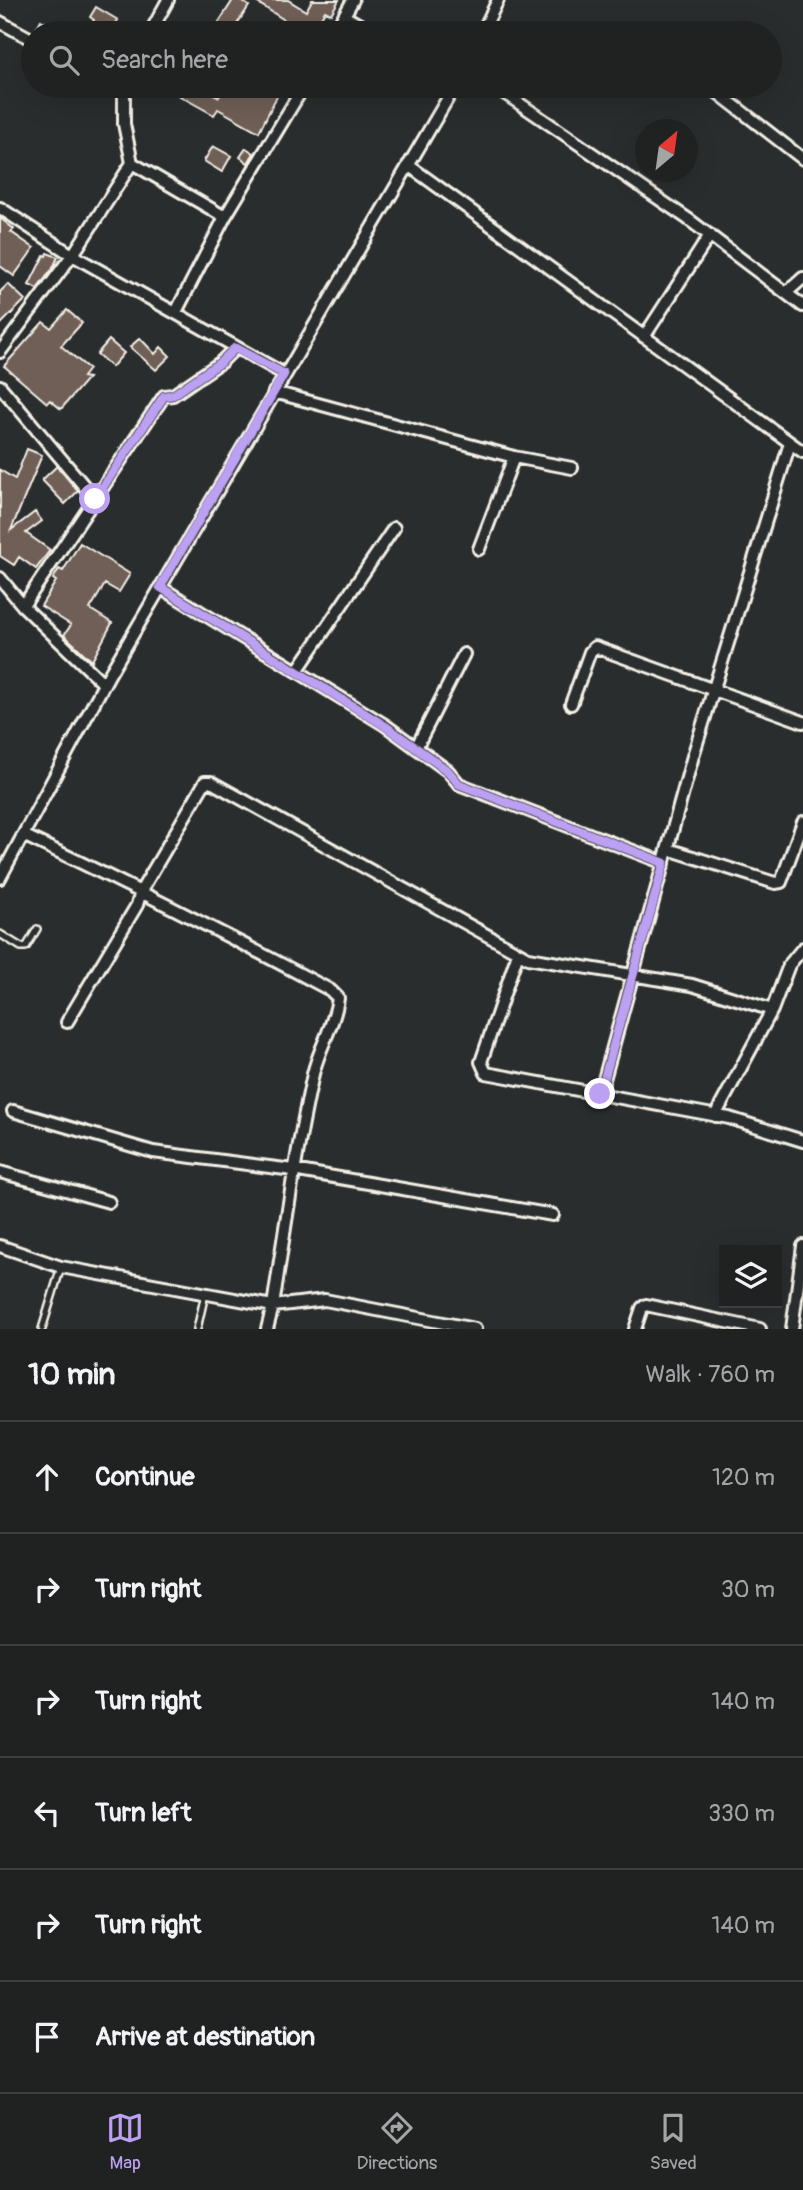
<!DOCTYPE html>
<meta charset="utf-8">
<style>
:root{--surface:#202222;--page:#2d2f2f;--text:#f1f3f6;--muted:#a2a4a5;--line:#3d3f40;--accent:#bca0f2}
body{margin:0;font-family:Pangolin,sans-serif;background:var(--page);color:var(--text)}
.controls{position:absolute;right:21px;bottom:21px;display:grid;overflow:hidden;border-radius:0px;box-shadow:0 7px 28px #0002}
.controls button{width:63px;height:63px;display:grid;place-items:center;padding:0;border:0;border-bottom:2px solid var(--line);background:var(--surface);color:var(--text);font:35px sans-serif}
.compass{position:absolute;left:635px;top:119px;width:63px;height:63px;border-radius:50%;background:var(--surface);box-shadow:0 7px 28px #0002;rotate:29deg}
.stop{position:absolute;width:21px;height:21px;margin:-16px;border:5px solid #bca0f2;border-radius:50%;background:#fff}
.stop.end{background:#bca0f2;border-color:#fff;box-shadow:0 2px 7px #0008}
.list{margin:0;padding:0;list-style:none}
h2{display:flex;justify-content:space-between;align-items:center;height:91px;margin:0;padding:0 28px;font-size:30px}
h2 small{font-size:23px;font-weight:400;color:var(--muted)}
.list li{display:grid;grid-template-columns:46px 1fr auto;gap:21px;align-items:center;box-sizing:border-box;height:112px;padding:0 28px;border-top:2px solid var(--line)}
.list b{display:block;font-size:26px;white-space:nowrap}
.list em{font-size:23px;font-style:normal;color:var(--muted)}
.icon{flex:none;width:38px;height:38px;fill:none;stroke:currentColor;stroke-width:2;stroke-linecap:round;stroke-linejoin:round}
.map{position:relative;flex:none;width:803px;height:1329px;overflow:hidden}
.search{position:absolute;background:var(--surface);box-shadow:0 7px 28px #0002;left:21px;right:21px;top:21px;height:77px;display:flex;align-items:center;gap:18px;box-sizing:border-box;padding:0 24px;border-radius:38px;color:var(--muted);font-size:26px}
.sheet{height:763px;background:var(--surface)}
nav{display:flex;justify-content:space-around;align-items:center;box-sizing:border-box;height:98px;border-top:2px solid var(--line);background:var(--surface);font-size:19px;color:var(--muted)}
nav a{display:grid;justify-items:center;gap:4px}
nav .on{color:var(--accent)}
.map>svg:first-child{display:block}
.building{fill:#705f57;stroke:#f4f1e8;stroke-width:2}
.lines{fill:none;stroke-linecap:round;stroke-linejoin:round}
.service-casing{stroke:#f4f1e8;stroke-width:10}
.minor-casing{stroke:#f4f1e8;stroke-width:16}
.service{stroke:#2a2d2e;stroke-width:5}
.minor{stroke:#2a2d2e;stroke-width:10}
.route{stroke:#bca0f2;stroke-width:9}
</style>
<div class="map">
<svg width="803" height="1329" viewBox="0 0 803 1329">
<rect width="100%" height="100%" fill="#2a2d2e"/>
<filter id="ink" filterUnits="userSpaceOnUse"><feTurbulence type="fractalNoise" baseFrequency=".0143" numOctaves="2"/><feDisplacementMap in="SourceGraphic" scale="14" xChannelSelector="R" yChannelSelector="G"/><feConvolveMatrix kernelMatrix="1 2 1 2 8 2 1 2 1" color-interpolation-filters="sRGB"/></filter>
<g filter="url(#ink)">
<!-- building -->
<path class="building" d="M233 0H240L249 6 231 33H212Z
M253 0H288L306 11 312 0H339L331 14 325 11 311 33H305Z
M96 7 118 20 113 28 107 24 102 33H86L94 20 90 17Z
M41 20 53 27 49 33 36 29Z
M162 86H199L219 97 225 86H241L249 90 251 86H261L278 94 259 132 218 109 214 115Z
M213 146 231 156 222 172 204 161Z
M246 148 254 153 248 163 240 157Z
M0 218 14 229 11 232 34 248 14 276 0 266Z
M47 253 58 257 53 268 37 289 29 285 44 255 46 256Z
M8 284 25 300 0 325V292Z
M67 310 82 323 61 346 89 369 83 377 88 378 61 409 50 400 47 403 4 366 43 322 51 328Z
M140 338 155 354 161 347 170 356 156 370 130 347Z
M109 340 124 353 112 367 97 354Z
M27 449 42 455 11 530 35 512 42 521 26 533 50 550 36 569 19 557 14 565 0 556V470L15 479Z
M57 466 78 491 65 504 42 480Z
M80 543 130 574 119 592 105 584 90 609 112 623 92 661 64 635 71 625 41 606 56 581 53 579 59 569 63 571Z"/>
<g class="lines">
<defs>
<path id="service" d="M0 934 21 947H26L37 929
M42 1329 61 1267
M197 1329 205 1294"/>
<path id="minor" d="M344 16 374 33
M0 22 33 40
M150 33 168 0
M334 33 353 0
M482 33 498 0
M124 86V124L132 163 225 217
M494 86 688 219 803 306
M709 86 803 159
M408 165 803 452
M0 208 72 255 284 374
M786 293 803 278
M176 312 225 217 304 86
M644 337 710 235
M0 352 76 250 132 163
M0 386 95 499
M274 392 514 457 572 468
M479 549 514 457
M0 578 23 606 104 684
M160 587 385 725 448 771 459 784 664 863
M23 606 164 396 173 395 221 362 235 348
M297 671 394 528
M571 704 590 652 595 647 803 722
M416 748 464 654
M23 835C127 884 229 936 330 990L338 998C335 1024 319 1048 313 1074 296 1151 285 1228 273 1306L267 1329
M668 849 775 883 781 882 803 822
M0 878 109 675 455 86
M518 953 481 1062 486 1073 729 1118 803 1141
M67 1022 137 905 141 891 205 782H211L528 958 692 985 772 1010
M600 1094 693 756 790 443
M13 1111 153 1152 293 1170 553 1215
M715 1116 772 1010 789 965 803 948
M0 1172 109 1202
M0 1246 61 1267 273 1306 325 1300 475 1329
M635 1329 642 1308 646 1305 760 1329
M792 1329 803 1246"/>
</defs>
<!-- service casing -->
<use href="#service" class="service-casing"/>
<!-- minor casing -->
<use href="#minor" class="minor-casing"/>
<!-- service -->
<use href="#service" class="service"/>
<!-- minor -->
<use href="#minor" class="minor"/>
</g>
</g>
<g class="lines" filter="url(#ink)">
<!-- route -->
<path class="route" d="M95 499 164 396 173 395 221 362 235 348 284 374 160 587 385 726 448 771 459 784 664 863 600 1094"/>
</g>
</svg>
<div class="controls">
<button><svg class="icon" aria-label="layers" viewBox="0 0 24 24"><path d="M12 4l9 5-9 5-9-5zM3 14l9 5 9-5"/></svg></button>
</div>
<svg class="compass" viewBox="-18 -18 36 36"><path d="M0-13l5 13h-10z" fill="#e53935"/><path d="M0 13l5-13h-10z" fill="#a2a4a5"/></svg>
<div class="stop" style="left:95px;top:499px"></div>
<div class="stop end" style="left:600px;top:1094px"></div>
<div class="search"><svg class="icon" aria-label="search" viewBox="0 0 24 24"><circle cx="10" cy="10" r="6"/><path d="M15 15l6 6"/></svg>Search here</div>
</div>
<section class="sheet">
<h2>10 min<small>Walk · 760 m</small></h2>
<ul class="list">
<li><svg class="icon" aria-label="ahead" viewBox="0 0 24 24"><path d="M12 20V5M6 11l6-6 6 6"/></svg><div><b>Continue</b></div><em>120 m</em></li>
<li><svg class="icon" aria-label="right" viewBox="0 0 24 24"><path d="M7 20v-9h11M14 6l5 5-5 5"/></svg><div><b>Turn right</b></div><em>30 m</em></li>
<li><svg class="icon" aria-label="right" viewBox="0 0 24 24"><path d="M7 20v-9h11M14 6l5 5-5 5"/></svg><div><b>Turn right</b></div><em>140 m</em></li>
<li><svg class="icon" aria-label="left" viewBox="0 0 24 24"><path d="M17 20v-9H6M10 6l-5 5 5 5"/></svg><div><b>Turn left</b></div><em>330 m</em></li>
<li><svg class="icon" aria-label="right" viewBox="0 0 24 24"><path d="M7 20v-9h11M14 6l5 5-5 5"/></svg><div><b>Turn right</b></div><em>140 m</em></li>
<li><svg class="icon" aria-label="arrive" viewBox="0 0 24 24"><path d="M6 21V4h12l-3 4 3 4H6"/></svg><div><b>Arrive at destination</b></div></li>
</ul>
</section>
<nav>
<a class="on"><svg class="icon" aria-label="map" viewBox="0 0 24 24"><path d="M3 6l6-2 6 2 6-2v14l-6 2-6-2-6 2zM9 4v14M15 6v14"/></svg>Map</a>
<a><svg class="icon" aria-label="directions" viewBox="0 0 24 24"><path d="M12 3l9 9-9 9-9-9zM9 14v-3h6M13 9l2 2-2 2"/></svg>Directions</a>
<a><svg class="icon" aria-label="saved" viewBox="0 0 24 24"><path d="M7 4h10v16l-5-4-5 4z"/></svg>Saved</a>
</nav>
